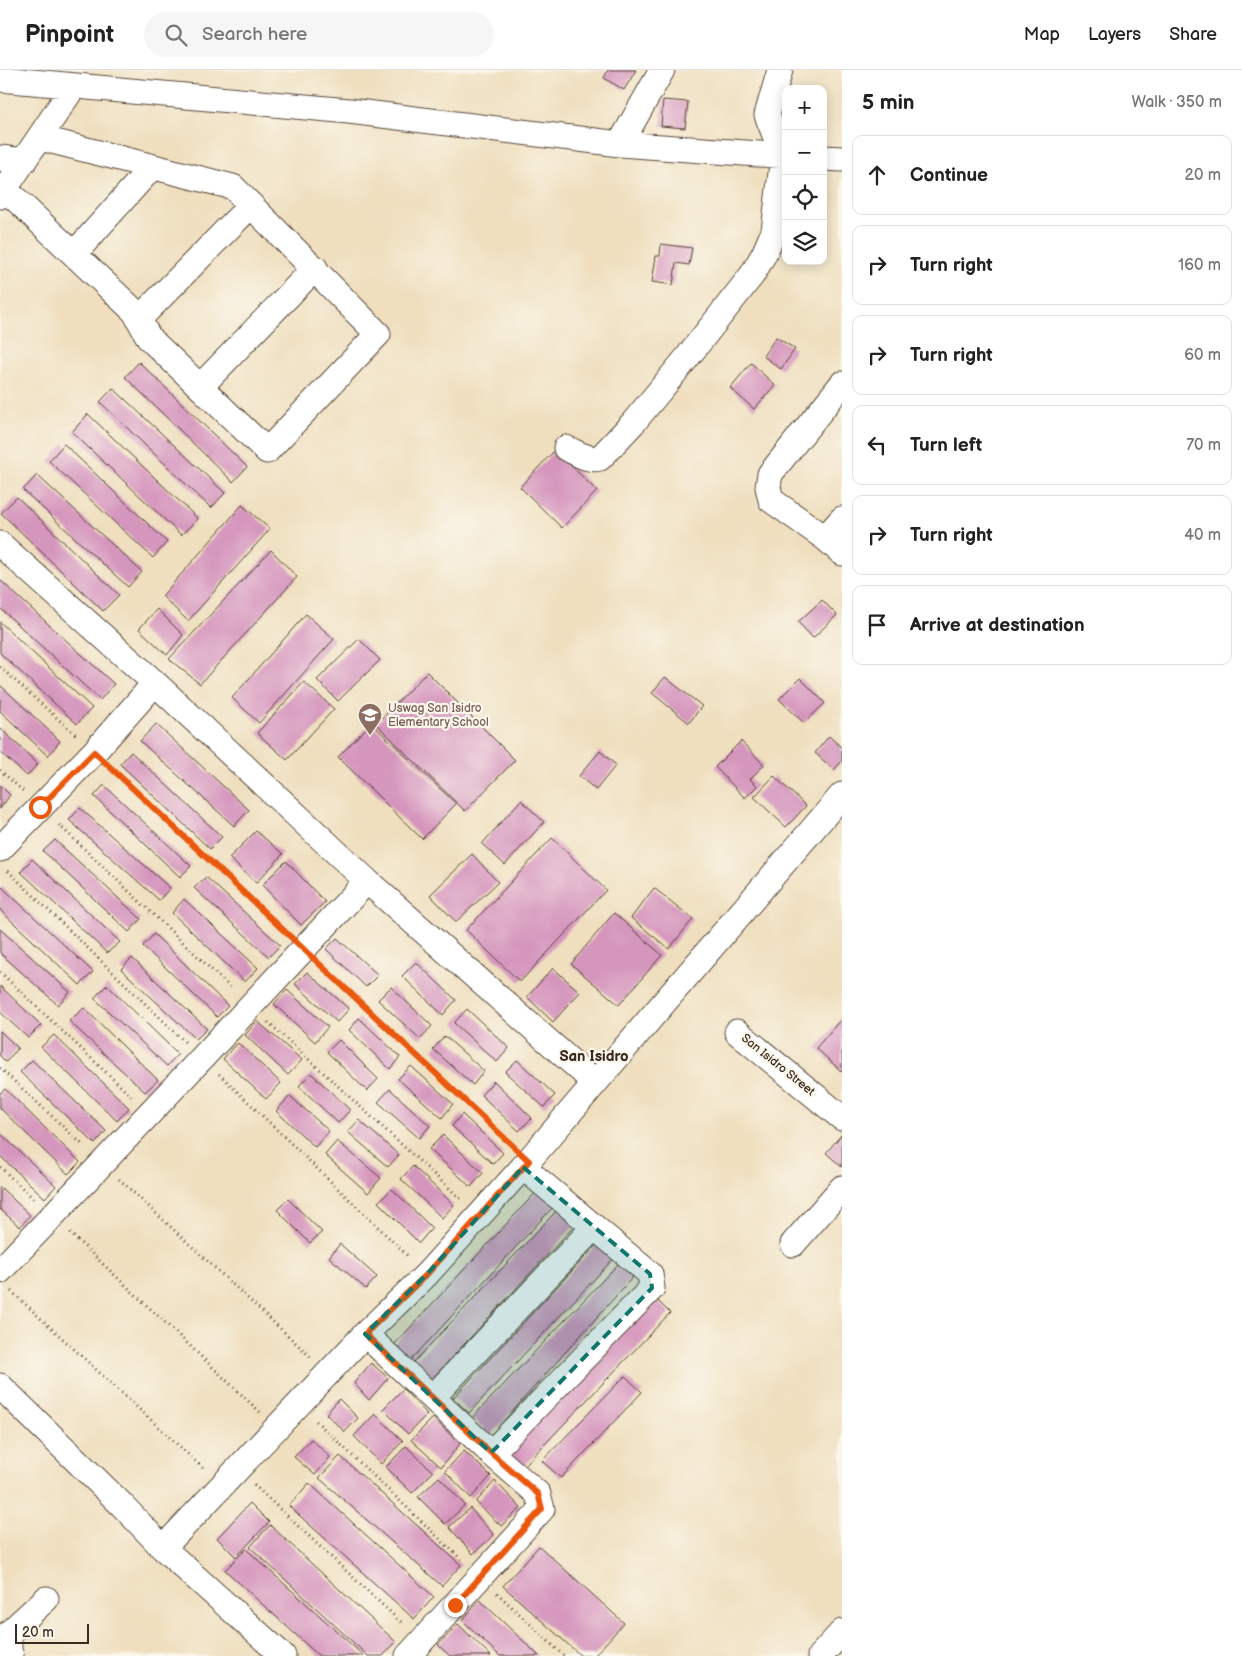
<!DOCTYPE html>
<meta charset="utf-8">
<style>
:root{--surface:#fff;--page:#f6f6f6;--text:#222;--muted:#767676;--line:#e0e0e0}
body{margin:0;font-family:"Balsamiq Sans",sans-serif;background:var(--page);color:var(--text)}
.controls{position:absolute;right:15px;top:15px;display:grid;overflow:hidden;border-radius:10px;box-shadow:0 2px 12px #0003}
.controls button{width:45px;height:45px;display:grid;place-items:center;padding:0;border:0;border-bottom:1px solid var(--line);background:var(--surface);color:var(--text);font:25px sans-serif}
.scale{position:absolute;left:15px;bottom:12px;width:74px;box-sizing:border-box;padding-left:5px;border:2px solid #3b2a1e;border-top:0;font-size:14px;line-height:18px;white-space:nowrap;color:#3b2a1e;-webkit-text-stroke:4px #fbf7ec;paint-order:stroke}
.stop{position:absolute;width:15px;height:15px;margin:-11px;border:4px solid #ea580c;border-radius:50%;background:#fff}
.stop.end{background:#ea580c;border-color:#fff;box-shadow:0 1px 5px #0008}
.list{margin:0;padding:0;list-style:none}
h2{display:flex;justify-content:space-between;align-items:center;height:65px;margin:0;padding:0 20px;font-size:21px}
h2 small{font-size:16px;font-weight:400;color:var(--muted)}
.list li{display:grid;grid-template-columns:32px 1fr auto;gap:15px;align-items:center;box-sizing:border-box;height:80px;margin:0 10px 10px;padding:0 10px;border:1px solid var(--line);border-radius:10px}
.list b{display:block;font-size:19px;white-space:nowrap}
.list em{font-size:16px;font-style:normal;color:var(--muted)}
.icon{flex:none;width:28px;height:28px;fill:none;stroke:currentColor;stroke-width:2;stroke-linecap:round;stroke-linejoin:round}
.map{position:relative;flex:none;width:842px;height:1586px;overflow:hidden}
header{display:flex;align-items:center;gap:30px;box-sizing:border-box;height:70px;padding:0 25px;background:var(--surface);border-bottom:1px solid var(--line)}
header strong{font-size:24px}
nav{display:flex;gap:28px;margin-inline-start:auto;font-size:18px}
.search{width:350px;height:45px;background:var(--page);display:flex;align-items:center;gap:12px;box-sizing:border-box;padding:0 18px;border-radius:28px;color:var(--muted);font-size:19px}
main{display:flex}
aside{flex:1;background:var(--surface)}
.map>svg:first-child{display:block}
.building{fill:#d596bd}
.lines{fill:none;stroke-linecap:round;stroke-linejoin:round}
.minor-casing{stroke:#564536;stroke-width:27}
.path{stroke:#564536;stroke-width:3;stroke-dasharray:1 4;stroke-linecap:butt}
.minor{stroke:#fff;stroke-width:25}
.route{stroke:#ea580c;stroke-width:6}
.marked{fill:#0f766e;fill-opacity:0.2;stroke:#0f766e;stroke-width:4;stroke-dasharray:10 6;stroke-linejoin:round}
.labels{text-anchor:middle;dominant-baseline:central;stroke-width:4.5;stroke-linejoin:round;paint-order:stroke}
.education-label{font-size:12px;fill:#785e54;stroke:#fbf7ec;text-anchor:start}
.street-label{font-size:12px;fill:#3b2a1e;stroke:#fbf7ec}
.quarter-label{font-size:15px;font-weight:bold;fill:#3b2a1e;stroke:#fbf7ec}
</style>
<header>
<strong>Pinpoint</strong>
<div class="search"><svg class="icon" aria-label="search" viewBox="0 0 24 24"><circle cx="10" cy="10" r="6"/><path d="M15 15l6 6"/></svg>Search here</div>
<nav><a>Map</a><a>Layers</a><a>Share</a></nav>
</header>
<main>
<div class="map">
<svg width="842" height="1586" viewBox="0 0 842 1586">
<rect width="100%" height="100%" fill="#fbf7ec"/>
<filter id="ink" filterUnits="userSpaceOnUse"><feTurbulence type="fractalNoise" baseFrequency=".02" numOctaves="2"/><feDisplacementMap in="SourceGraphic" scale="10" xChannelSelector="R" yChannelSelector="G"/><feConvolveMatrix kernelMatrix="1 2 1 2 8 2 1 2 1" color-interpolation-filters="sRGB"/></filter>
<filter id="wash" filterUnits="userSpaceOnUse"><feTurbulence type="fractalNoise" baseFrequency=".0096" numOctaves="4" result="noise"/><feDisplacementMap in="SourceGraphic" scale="20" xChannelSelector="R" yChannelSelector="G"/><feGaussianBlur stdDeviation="1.12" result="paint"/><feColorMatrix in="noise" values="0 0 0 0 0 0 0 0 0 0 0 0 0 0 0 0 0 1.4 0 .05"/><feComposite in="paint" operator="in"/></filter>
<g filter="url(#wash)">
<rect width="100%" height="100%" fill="#efdfbf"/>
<g id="blocks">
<!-- building -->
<path class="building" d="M608 0H636L624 20 604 8Z
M663 30 688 32 685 58 661 56Z
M661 174 692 178 689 195 676 193 673 215 652 212 656 186H660Z
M776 267 795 279 781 299 763 286Z
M139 292 247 397 233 412 125 307Z
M751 293 775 315 754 339 730 318Z
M113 318 225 423 211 438 100 332Z
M88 344 198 449 181 465 72 362Z
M64 374 167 472 153 488 49 391Z
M555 380 597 421 562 458 520 417Z
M37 405 142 502 128 517 23 420Z
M17 427 119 525 103 541 1 443Z
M242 435 270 459 188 551 162 526Z
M271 480 297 507 200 614 169 589Z
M0 510 114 614 100 630 0 538Z
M822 530 837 545 813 568 798 552Z
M157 539 183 565 167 585 139 559Z
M306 544 334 569 259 653 232 628Z
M0 552 92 638 77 654 0 583Z
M359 569 380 590 338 631 317 610Z
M427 602 515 690 465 741 376 654Z
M665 607 702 636 689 653 652 623Z
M800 608 825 633 804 653 779 629Z
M304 612 334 639 287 690 257 663Z
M0 615 60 671 48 686 0 641Z
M371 653 456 734 422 769 338 687Z
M156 654 249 740 234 756 140 671Z
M0 658 38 694 27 706 0 682Z
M829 666 842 678V691L834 700 815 683Z
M741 671 764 695 750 709 757 716 745 728 715 697Z
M600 681 616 695 596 720 579 706Z
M131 682 222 767 210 779 120 694Z
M774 706 806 736 786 757 754 727Z
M0 715 10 725 0 739Z
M104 715 191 796 180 807 94 726Z
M521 730 544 752 505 795 482 774Z
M80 738 170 818 159 830 69 750Z
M256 761 283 784 256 813 229 788Z
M552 768 606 820 520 912 466 860Z
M55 770 141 849 129 862 43 781Z
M472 784 498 812 456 852 430 825Z
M32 789 120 872 107 883 21 802Z
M286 791 325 832 301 855 262 815Z
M206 807 280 875 269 887 194 818Z
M2 817 93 902 80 915 0 840V819Z
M654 818 693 849 669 879 631 848Z
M184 829 258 898 245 912 172 843Z
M614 843 662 885 619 935 571 894Z
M0 859 70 922 58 935 0 883Z
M154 864 228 936 217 947 143 876Z
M337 868 378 905 366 917 326 879Z
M132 888 207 959 196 969 121 899Z
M416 892 456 930 443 945 402 906Z
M553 898 580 922 553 952 527 927Z
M307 902 349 939 337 952 295 914Z
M107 915 178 984 167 996 94 928Z
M0 916 41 955 28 968 0 942Z
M391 917 432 956 420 969 378 930Z
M287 920 328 957 315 972 274 934Z
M84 938 158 1010 145 1022 69 951Z
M467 939 509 978 497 992 454 953Z
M359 948 400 987 390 999 349 960Z
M842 948V1002L816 978Z
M257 951 302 990 288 1005 245 965Z
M0 961 18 978 6 992 0 986Z
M54 965 129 1038 117 1051 41 977Z
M445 966 484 1001 473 1015 433 979Z
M339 970 378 1009 367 1021 327 982Z
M238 973 281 1013 266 1029 223 989Z
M32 990 106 1061 95 1074 20 1002Z
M517 990 555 1025 544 1037 505 1002Z
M411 996 453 1034 442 1048 398 1009Z
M311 1003 350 1040 338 1053 299 1016Z
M494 1011 532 1048 519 1061 481 1025Z
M5 1019 80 1092 68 1104 0 1038V1023Z
M390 1019 430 1056 419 1068 378 1032Z
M290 1026 329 1061 315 1077 276 1041Z
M462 1044 503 1083 493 1094 452 1056Z
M359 1050 399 1085 388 1097 348 1062Z
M0 1063 56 1116 45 1128 0 1086Z
M842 1064V1097L826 1083Z
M443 1065 483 1103 471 1117 429 1079Z
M337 1071 381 1108 368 1123 325 1085Z
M413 1096 454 1135 442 1148 401 1109Z
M0 1117 30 1145 20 1157 0 1139Z
M392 1119 432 1158 419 1173 378 1132Z
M539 1119 556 1134 410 1291 393 1276Z
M288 1129 322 1162 310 1173 277 1140Z
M559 1138 576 1154 431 1310 413 1293Z
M600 1171 616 1186 469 1343 453 1328Z
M340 1174 377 1207 366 1219 329 1187Z
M620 1192 633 1207 491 1365 472 1348Z
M655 1228 670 1243 522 1398 506 1383Z
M371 1293 388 1308 369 1330 354 1313Z
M625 1306 642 1322 561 1408 542 1391Z
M403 1319 427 1344 408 1364 383 1339Z
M339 1329 358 1348 345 1362 326 1344Z
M375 1344 403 1371 381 1394 354 1366Z
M433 1348 460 1374 441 1397 411 1370Z
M311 1369 330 1387 315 1405 294 1387Z
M406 1376 433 1402 412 1423 386 1397Z
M464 1381 491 1406 471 1428 445 1401Z
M340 1386 461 1495 442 1516 319 1408Z
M439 1407 465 1435 445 1454 418 1427Z
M495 1411 521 1438 501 1456 476 1432Z
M309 1413 434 1527 414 1549 289 1436Z
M250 1433 269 1452 236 1487 217 1468Z
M470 1438 494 1465 473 1484 449 1457Z
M270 1455 396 1572 383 1586H368L250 1477Z
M539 1476 624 1553 594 1586H581L503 1516Z
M246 1479 364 1586H319L225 1500Z
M480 1530 539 1586H500L462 1550Z
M458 1554 491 1586H450L438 1575Z"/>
</g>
</g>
<g filter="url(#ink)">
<use href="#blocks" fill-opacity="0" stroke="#564536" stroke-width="1"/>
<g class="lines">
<defs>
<path id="minor" d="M0 9 349 41 620 74 786 86
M620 74 662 0
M0 88 24 91
M823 88 842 89
M5 119 135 242 149 268 267 381 378 264 233 117 40 68
M0 126 74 16
M74 184 152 97
M139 249 251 135
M200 317 315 198
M566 378C577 383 588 391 600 388L633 353 686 289 752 205 764 184 774 161 783 86 767 45 780 0
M842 449 825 468 842 483
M825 468 771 430 768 417 770 404 842 314
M0 474 155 613 367 811 584 1003 593 1014
M0 779 94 682 155 613
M737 962 842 1048
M793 1174 842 1118
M0 1201 202 988 367 811
M365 1264 491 1383 538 1424 542 1439 408 1586
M0 1316 122 1435 163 1478 283 1586
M433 1327 594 1157
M491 1383 652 1218 650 1204 523 1097
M163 1478 365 1264 427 1204 523 1097 842 725
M11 1586 9 1581V1563L46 1529
M820 1586 842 1562"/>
</defs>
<!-- minor casing -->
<use href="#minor" class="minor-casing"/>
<!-- path -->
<path class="path" d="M0 597 76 665
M112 698 286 862
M0 700 23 721
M59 755 232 919
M8 801 185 972
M321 895 511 1074
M0 902 132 1027
M268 952 462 1130
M0 998 84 1076
M219 1004 409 1187
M0 1097 34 1129
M119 1109 311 1287
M70 1163 260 1342
M11 1221 205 1400
M316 1351 463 1491
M254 1415 403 1554
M497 1523 564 1586"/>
<!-- minor -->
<use href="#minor" class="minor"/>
</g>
</g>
<g class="lines" filter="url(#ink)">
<!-- route -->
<path class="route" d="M40 737 94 682 529 1091 427 1204 365 1264 491 1383 538 1424 542 1439 455 1535"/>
</g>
<!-- marked area -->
<path class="marked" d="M523 1097 650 1204 652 1218 491 1383 365 1264 427 1204Z"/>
<!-- icons -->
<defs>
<symbol id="school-pin" viewBox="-11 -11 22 30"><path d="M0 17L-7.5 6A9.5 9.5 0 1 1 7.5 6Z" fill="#8d6e63" stroke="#fbf7ec"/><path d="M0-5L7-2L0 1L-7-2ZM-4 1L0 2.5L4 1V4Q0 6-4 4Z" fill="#fff"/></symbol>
</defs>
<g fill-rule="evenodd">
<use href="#school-pin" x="356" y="631" width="28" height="38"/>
</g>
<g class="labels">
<!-- education labels -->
<g class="education-label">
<text x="388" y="638">Uswag San Isidro<tspan x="388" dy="14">Elementary School</tspan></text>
</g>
<!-- street labels -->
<g class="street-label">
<text transform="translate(778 995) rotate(39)">San Isidro Street</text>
</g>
<!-- quarter labels -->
<g class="quarter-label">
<text x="594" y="986">San Isidro</text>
</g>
</g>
</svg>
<div class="controls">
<button>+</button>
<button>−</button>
<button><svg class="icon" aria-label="locate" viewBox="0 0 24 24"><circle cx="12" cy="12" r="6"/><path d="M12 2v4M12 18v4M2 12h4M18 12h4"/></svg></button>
<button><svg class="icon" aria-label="layers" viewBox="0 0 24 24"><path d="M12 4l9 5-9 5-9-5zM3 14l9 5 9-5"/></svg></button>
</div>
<div class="scale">20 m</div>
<div class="stop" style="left:40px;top:737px"></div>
<div class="stop end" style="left:455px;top:1535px"></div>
</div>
<aside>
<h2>5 min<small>Walk · 350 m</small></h2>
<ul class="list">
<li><svg class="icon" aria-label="ahead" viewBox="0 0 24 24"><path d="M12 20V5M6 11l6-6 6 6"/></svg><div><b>Continue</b></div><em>20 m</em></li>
<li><svg class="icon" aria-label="right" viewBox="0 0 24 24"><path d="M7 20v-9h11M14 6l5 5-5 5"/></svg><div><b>Turn right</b></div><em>160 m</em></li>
<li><svg class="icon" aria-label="right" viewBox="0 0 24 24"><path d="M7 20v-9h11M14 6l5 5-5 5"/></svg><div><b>Turn right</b></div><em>60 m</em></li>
<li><svg class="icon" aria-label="left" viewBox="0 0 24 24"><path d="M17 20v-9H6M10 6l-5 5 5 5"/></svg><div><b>Turn left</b></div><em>70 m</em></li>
<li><svg class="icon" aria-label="right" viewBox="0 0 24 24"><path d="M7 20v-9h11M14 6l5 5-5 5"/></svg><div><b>Turn right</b></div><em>40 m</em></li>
<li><svg class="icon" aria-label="arrive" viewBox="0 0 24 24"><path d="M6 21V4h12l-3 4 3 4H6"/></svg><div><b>Arrive at destination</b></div></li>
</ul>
</aside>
</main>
